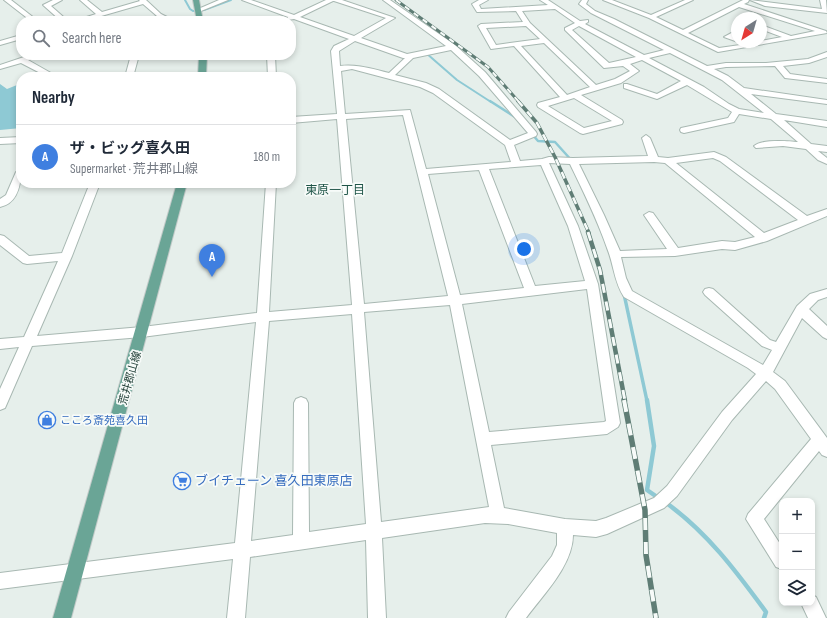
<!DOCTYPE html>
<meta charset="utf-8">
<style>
:root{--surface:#fff;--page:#f6f6f7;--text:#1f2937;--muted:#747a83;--line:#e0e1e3;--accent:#7f5249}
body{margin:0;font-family:"Sofia Sans Condensed","Noto Sans JP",sans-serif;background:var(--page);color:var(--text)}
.controls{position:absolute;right:12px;bottom:12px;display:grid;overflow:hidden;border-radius:8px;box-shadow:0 2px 6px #0003}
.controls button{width:36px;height:36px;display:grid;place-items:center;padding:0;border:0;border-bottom:1px solid var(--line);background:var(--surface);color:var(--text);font:20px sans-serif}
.compass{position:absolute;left:731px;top:12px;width:36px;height:36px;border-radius:50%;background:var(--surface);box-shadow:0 2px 6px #0003;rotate:217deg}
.you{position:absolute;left:524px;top:249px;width:14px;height:14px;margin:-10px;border:3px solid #fff;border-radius:50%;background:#1a73e8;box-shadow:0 0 0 6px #1a73e833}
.badge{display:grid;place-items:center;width:26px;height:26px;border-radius:50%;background:var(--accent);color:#fff;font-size:13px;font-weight:700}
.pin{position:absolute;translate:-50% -33px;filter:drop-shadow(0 1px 2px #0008)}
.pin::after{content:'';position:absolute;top:21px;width:14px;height:12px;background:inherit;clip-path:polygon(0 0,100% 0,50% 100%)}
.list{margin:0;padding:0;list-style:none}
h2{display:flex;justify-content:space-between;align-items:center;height:52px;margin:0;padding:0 16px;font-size:17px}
h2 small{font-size:13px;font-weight:400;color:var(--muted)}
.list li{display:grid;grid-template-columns:26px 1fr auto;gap:12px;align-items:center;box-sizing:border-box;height:64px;padding:0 16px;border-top:1px solid var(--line)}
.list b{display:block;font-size:15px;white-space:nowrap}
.list p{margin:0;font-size:13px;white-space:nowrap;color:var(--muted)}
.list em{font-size:13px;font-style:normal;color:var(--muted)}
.icon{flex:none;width:22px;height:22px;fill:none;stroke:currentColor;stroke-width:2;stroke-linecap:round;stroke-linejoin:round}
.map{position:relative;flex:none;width:827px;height:618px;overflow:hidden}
.search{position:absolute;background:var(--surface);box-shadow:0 2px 6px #0003;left:16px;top:16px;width:280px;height:44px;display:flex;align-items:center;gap:10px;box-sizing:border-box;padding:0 14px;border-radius:16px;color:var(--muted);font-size:15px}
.panel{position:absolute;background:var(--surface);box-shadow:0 2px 6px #0003;left:16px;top:72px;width:280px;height:116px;border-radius:16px}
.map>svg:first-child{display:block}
.water{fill:#8ec9d4}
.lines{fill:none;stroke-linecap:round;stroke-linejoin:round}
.stream-far3{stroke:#8ec9d4;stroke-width:2}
.stream-far2{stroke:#8ec9d4;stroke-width:2.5}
.stream-far1{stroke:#8ec9d4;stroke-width:3.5}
.stream{stroke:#8ec9d4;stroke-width:4.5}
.minor-casing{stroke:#a8b8b2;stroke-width:2}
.major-casing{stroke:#c2cac8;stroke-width:2}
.minor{fill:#fff;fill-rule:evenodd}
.major{fill:#6aa596;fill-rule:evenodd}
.rail-far3-casing{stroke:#5f7d75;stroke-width:3}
.rail-far2-casing{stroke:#5f7d75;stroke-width:3.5}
.rail-far1-casing{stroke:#5f7d75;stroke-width:4.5}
.rail-casing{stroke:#5f7d75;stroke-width:5.5}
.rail-far3{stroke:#f7fbf9;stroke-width:2;stroke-dasharray:5.5;stroke-linecap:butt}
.rail-far2{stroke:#f7fbf9;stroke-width:2.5;stroke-dasharray:7;stroke-linecap:butt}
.rail-far1{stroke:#f7fbf9;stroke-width:3;stroke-dasharray:9;stroke-linecap:butt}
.rail{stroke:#f7fbf9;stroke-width:4;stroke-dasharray:12;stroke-linecap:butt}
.labels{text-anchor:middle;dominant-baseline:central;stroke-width:3.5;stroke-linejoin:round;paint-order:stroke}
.street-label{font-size:11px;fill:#24423a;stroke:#f7fbf9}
.shop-label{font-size:11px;fill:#366cbe;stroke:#f7fbf9;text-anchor:start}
.neighbourhood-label{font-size:12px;fill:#1f5548;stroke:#f7fbf9}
.near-shop-label{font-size:13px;fill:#366cbe;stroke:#f7fbf9;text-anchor:start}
</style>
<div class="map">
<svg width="827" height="618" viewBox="0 0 827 618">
<rect width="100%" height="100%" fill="#e6efeb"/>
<!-- water -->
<path class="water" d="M0 84 7 89 17 85 21 87V128L0 130Z"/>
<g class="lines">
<!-- stream-far3 -->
<path class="stream-far3" d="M185 0 190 9 193 11 204 10 231 0
M426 53 457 80 491 102"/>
<!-- stream-far2 -->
<path class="stream-far2" d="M490 101 518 119
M532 134 538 141 555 142 573 162"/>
<!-- stream-far1 -->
<path class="stream-far1" d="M624 294 647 401"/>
<!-- stream -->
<path class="stream" d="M647 400 654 446 647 490 660 499
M665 502C707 532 736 571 766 612L764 618"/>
<defs>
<path id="minor" d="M4 0H11L38 21H31Z
M53 0H62L51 6 68 21H61L43 5Z
M80 0H87L102 12 140 1 139 0H146L161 14 175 21H167L162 19 145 21 157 16 143 4 84 21H74L96 14Z
M219 0H228L201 11 196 10Z
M242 0H251L294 15 326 0H342L395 18 361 38 407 54 446 46 383 0H390L455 45 485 72 536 132 537 134 536 136 514 145 520 161 542 159 549 157 573 158 648 156 642 138 646 135 650 138 658 157 668 158 714 152 726 157 807 216 827 209V216L767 241 735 250 722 249 675 256 621 257 626 278 632 291 763 365 772 350 762 346 705 295 703 292 705 289 709 288 713 289 770 340 776 342 797 306 810 294 827 289V297L818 300 809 309 827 326V339L823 337 802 318 773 372 785 381 827 438V457L822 455 819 451 764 519 782 547V569L776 567 746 519 748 514 811 439 775 389 766 381 732 420 677 496 664 508 607 534 596 537 573 535C573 565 543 595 526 618H506L509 612 552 556 557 545V533L508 524 485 523 382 538 386 618H368L366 540 250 557 245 618H227L233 559 0 589V573L235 543 256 322 142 337 32 346 5 408 0 410V389L19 347 0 349V339L24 337 58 261 27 264 23 263 0 245V235L4 236 29 256 62 253 90 183H100L72 256 37 336 142 327 257 313 266 183H276L269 312 352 305 337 119 291 123V117L337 114 331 51 334 46 349 39 294 19 288 20 287 19 288 17ZM333 1H334L386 18 354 36 300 17ZM355 41 403 58H405L389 73C372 69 358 64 340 66L339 51ZM451 50 479 76 528 133 510 140 439 89 426 83 395 75 413 58ZM352 69 420 87 433 93 505 145 511 162 426 169 410 110 345 114 341 71ZM403 115 448 296 364 304 346 119ZM713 158 720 161 798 220 764 233 676 163ZM654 162 665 163 755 237 735 242 722 241 678 248 653 213 649 212 644 215 667 249 620 251 604 215 579 164ZM549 163 570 164C583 191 597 219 607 248 614 265 614 282 624 297L748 368 756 374 722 412 667 486 654 498 606 518 596 521 565 519 504 508 491 445 607 434 618 427 620 423 598 284 578 226ZM541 165 568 226 585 281 535 286 489 169ZM479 170 524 288 460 295 428 174ZM587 289 606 421 604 422 489 432 462 304ZM450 305 489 507 381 522 364 312ZM352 314 366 524 309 532 308 403 306 399 301 397 296 399 294 403 293 535 251 541 269 321Z
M479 0H488L479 5 481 9 548 5 540 0H548L580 21 588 20V22L585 24 644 55 664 50 591 13 579 4 582 0H588L586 4 595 11 614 19 707 66 726 63H766L808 59 827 52V57L809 63 783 66 790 74 827 79V83L785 78 775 66 726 67 714 69 728 76 744 88 827 100V104L751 94 776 114 827 121V127L784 120 811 144 827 146V152L818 151 827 158V164L818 160 806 149 783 146 756 148 754 146C762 139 788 141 798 142L771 119 739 114 734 122 684 133 681 132 680 130 681 128 728 118 732 112 687 85 657 99 624 88V84H627L657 94 681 81 642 60 630 64 639 71 621 83 581 95 622 120 623 122 622 124 583 134 580 133 538 107 537 105 538 103 560 97 514 46 491 49 478 26 481 24 523 22 516 11 477 12 472 4ZM555 9 575 23 565 28V30L604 68 623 66 630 71 615 79 596 85 530 23 522 11ZM526 26 540 39 496 45 486 28ZM579 26 636 57 609 63 572 30ZM544 43 590 87 567 95 521 46ZM670 53 722 80 764 113 739 109 729 104 704 87 649 58ZM574 98 612 121 584 128 548 106Z
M603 0H612L651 15 685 0H693L656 17 683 30 743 0H749L748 2 744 4 826 31 827 33 718 52 649 18ZM739 7 815 31 791 36 761 25V29L782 37 761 41V42L719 48 688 33Z
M750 0 822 9 820 0H826L827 13 765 6Z
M737 30V35L734 37 737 38 738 42 724 37Z
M21 35V39L0 45V41Z
M30 55H42L28 60 58 77H48L21 63 0 69V65Z
M131 55H139L133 77H125Z
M267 55H275L276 77H268Z
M21 137V143L0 144V138Z
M21 169C21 185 18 203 0 207V199L6 195 16 172Z
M812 595 816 597 826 618H808L801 603H812Z"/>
<path id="major" d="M193 0H199L203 21H197Z
M199 55H207L206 77H198Z
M177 183H187L71 618H53Z"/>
</defs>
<!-- minor casing -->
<use href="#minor" class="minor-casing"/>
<!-- major casing -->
<use href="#major" class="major-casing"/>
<!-- minor -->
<use href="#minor" class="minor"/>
<!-- major -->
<use href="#major" class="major"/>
<defs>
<path id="rail-far3" d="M396 0 488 67 519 102"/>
<path id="rail-far2" d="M518 101 537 123 555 157 589 233"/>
<path id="rail-far1" d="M588 232 600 270 625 401"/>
<path id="rail" d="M624 400 645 510 646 555 656 618"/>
</defs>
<!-- rail-far3 casing -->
<use href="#rail-far3" class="rail-far3-casing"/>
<!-- rail-far2 casing -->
<use href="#rail-far2" class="rail-far2-casing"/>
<!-- rail-far1 casing -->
<use href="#rail-far1" class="rail-far1-casing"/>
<!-- rail casing -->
<use href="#rail" class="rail-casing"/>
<!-- rail-far3 -->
<use href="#rail-far3" class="rail-far3"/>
<!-- rail-far2 -->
<use href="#rail-far2" class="rail-far2"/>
<!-- rail-far1 -->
<use href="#rail-far1" class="rail-far1"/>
<!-- rail -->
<use href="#rail" class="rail"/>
</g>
<!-- icons -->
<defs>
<symbol id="shop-ring" viewBox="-11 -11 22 22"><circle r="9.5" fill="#f7fbf9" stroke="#3f7fe0" stroke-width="1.5"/><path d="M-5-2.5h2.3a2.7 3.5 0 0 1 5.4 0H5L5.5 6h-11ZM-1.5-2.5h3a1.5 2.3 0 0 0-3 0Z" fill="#3f7fe0"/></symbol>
<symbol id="supermarket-ring" viewBox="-11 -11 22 22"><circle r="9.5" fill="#f7fbf9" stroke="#3f7fe0" stroke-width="1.5"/><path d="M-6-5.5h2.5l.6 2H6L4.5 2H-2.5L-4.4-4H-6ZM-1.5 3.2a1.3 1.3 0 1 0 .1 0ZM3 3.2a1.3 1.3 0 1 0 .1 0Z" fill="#3f7fe0"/></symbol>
</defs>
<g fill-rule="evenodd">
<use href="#shop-ring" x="37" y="410" width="20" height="20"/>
<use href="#supermarket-ring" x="172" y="471" width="20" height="20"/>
</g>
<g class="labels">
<!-- street labels -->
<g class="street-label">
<text transform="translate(130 378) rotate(-74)">荒井郡山線</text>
</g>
<!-- shop labels -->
<g class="shop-label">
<text x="60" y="420">こころ斎苑喜久田</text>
</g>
<!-- neighbourhood labels -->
<g class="neighbourhood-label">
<text x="335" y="190">東原一丁目</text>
</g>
<!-- near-shop labels -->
<g class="near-shop-label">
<text x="195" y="481">ブイチェーン 喜久田東原店</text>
</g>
</g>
</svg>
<div class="controls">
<button>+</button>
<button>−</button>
<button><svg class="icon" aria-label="layers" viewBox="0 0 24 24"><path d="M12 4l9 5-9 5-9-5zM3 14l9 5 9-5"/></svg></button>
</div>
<svg class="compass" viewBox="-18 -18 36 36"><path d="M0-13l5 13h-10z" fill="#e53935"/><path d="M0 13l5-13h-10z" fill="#747a83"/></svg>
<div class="you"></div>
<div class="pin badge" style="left:212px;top:277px;background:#3f7fe0">A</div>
<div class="search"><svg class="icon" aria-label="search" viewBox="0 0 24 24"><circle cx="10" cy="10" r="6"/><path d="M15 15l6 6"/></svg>Search here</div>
<section class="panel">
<h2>Nearby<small></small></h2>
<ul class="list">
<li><span class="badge" style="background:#3f7fe0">A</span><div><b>ザ・ビッグ喜久田</b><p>Supermarket · 荒井郡山線</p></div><em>180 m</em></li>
</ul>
</section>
</div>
